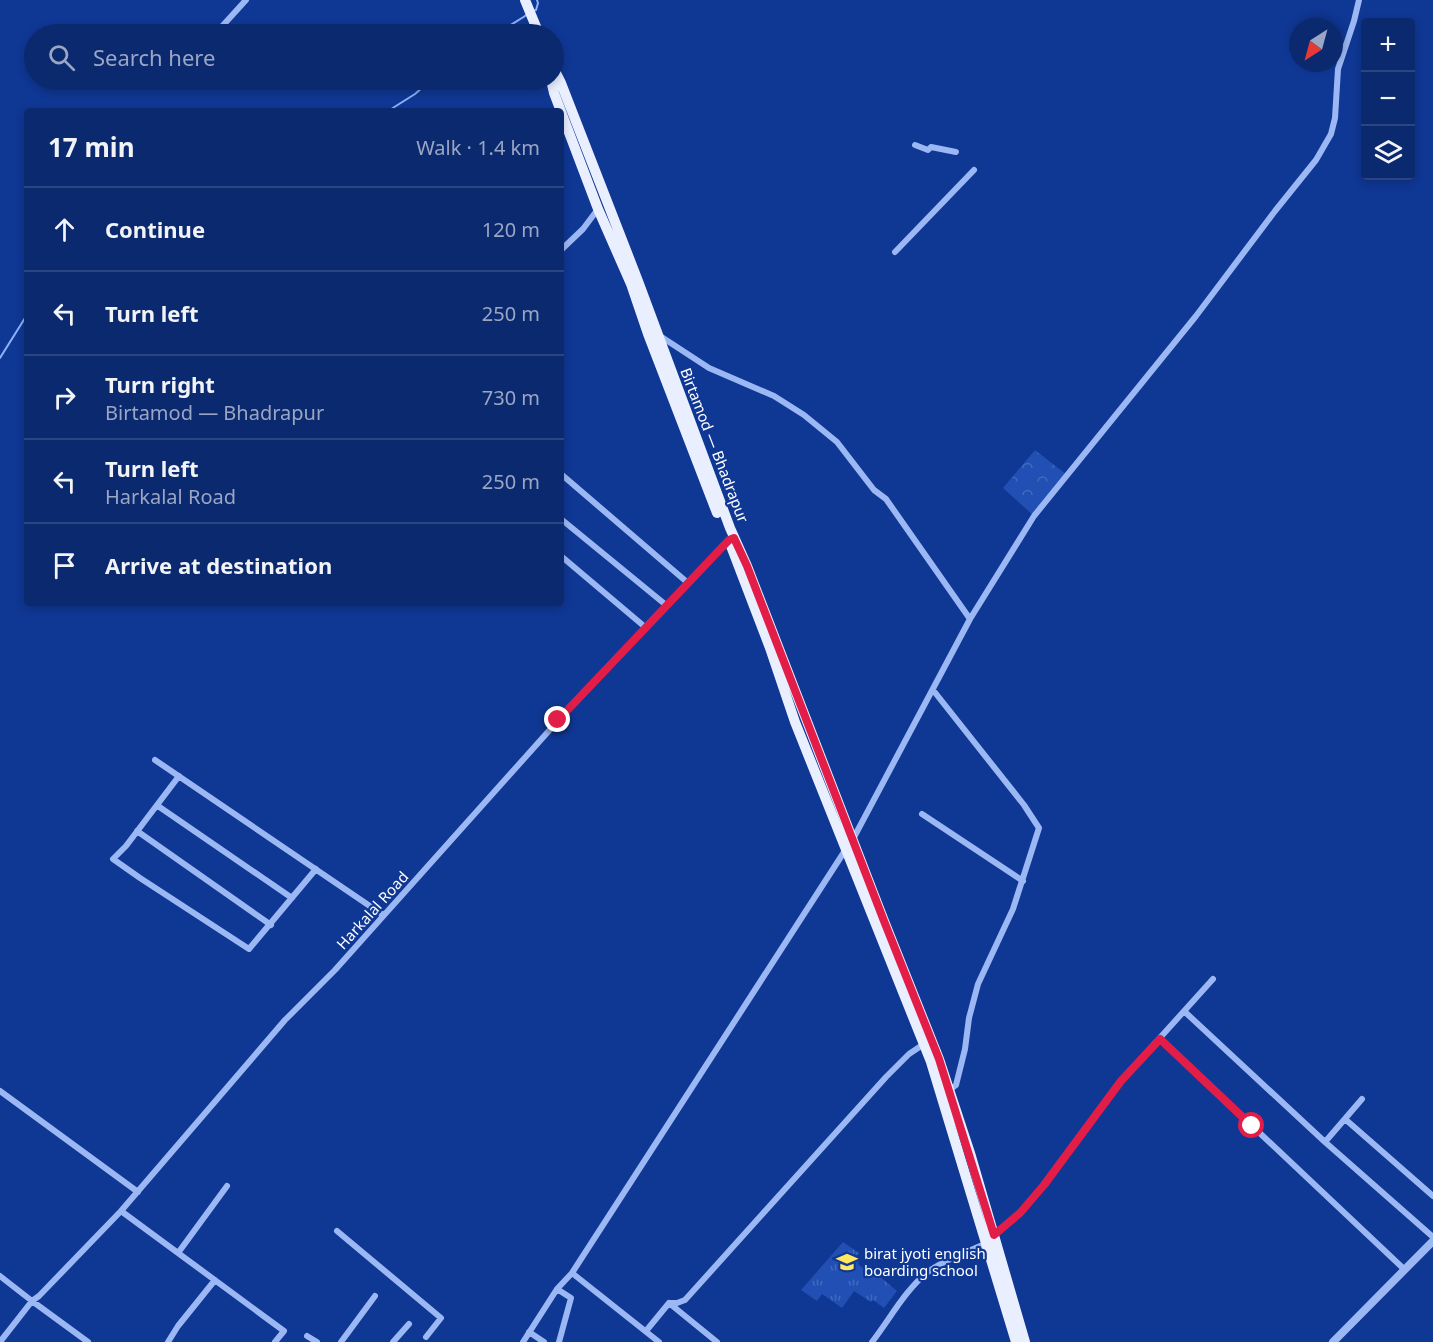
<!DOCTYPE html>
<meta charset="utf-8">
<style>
:root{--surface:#0b296f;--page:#143174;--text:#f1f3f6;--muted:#9aa6c3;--line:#2b4582}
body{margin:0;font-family:"Noto Sans",sans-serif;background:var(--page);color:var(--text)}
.controls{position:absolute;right:18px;top:18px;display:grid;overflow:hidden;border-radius:6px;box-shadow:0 3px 9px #0003}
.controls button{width:54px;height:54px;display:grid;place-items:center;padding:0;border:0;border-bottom:2px solid var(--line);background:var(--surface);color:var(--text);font:30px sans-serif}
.compass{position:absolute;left:1289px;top:18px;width:54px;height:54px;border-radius:50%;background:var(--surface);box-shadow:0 3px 9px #0003;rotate:216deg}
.stop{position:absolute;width:18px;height:18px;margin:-14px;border:4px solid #e11d48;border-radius:50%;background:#fff}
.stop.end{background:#e11d48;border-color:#fff;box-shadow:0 2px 6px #0008}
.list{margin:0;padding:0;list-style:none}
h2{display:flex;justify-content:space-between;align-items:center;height:78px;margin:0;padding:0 24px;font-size:26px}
h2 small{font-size:20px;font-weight:400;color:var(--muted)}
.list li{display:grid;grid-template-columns:39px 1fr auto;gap:18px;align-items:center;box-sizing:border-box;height:84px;padding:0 24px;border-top:2px solid var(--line)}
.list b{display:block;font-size:22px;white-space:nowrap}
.list p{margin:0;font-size:20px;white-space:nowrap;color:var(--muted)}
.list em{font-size:20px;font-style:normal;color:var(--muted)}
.icon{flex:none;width:33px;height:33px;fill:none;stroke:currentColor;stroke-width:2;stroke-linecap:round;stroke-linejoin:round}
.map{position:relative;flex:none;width:1433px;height:1342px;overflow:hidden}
.search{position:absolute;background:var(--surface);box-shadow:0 3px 9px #0003;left:24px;top:24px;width:540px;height:66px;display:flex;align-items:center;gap:15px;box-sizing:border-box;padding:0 21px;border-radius:33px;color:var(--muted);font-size:22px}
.panel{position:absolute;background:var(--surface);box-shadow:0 3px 9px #0003;left:24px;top:108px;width:540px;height:498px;border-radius:6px}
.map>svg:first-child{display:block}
.forest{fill:url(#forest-crowns)}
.park{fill:url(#park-tufts)}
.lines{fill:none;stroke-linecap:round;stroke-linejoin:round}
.stream{stroke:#8db0f8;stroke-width:2}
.minor{stroke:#9cb8f4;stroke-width:6}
.tertiary{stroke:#9cb8f4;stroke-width:8}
.primary{stroke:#e9efff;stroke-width:10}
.route{stroke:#e11d48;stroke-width:8}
.labels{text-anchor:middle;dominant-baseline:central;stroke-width:4.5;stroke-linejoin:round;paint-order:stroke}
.street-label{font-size:15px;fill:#fff;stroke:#0f3794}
.poi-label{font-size:15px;fill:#fff;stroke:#0f3794;text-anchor:start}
</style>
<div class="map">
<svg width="1433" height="1342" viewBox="0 0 1433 1342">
<defs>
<pattern id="forest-crowns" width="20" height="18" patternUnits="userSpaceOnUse" patternTransform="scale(1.5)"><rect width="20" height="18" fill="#214fb3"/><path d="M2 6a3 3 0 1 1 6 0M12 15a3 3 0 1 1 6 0" fill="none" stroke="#4269be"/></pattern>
<pattern id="park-tufts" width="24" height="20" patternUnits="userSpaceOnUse" patternTransform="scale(1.5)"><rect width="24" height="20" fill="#214fb3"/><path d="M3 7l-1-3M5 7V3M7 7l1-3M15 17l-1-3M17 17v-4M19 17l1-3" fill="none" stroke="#4269be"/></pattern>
</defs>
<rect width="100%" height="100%" fill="#0f3794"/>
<!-- forest -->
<path class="forest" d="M1035 450 1067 475 1034 516 1003 488Z"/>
<!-- park -->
<path class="park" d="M843 1242 859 1253 855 1257 859 1261 858 1264 869 1273 872 1270 897 1291 884 1308 873 1300 871 1302 854 1291 842 1308 822 1294 817 1301 801 1290Z"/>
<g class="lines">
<!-- stream -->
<path class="stream" d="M533 11 536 10 538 3 537 0
M499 34C507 26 518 21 528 14
M388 111 415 94 431 80
M0 358 25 318H27"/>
<!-- minor -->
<path class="minor" d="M216 33 246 0
M915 145 928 150 931 147 956 152
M561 250 583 229 598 209
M895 252 974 170
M660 336 709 368 774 396 804 415 837 442 874 490 886 499 970 619
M561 474 688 583
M561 519 666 605
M561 556 645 627
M933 690 1024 805 1039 828 1013 909 978 984 969 1018 965 1049 956 1085 949 1090
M155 760 383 915
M179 776 126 846 113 859 140 878 249 949 316 869
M158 806 292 898
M922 814 1023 881
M137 831 271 925
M852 841 970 619 1034 516 1196 316 1275 211 1316 160 1331 134 1335 118 1338 69 1354 21 1359 0
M1185 1012 1325 1142 1433 1237
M1160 1039 1405 1270
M0 1091 138 1192
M1345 1119 1433 1196
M1325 1142 1362 1099
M121 1211 284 1331 275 1342
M337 1231 441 1318 426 1337
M994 1235 1020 1213 1044 1185 1121 1081 1213 979
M178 1253 227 1186
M572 1273 659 1342
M0 1276 32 1301 39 1296 121 1211 285 1020 335 970 572 705 729 540 734 539
M557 1289 571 1298 559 1342
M646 1331 669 1303
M529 1332 544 1342
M307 1336 317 1342
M0 1342 32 1301 88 1342
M168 1342 178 1326 215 1280
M341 1342 375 1296
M393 1342 409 1324
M523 1342 557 1289 572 1273 846 849
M717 1342 669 1303H677L685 1300 886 1077 909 1054 924 1044
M872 1342C890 1319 905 1290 928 1272 945 1259 968 1252 987 1243"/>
<!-- tertiary -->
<path class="tertiary" d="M1333 1342 1433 1241"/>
<!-- primary -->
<path class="primary" d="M525 0 539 34
M554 69 561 83 638 281 730 528 747 566 884 921 939 1059 970 1153 1025 1342
M551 80 554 93 598 209 631 284 648 334 717 513
M731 546 770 648 795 722 931 1062 1016 1342"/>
</g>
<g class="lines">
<!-- route -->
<path class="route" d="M558 720 729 540 734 538 747 566 884 921 939 1059 994 1235 1020 1213 1044 1185 1121 1081 1160 1039 1252 1126"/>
</g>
<!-- icons -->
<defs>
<symbol id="school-bare" viewBox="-9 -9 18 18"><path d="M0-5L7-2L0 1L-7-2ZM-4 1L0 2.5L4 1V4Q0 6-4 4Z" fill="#ffe75f" stroke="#0f3794" stroke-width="2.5" paint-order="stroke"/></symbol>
</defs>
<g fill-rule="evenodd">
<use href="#school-bare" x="832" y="1247" width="30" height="30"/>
</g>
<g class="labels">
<!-- street labels -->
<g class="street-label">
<text transform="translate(715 445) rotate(69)">Birtamod — Bhadrapur</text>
<text transform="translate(372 910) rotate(-48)">Harkalal Road</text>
</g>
<!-- poi labels -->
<g class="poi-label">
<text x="864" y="1253">birat jyoti english<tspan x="864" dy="17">boarding school</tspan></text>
</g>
</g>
</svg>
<div class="controls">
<button>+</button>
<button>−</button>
<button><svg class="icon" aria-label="layers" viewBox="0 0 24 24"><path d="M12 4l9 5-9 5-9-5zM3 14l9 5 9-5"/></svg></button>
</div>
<svg class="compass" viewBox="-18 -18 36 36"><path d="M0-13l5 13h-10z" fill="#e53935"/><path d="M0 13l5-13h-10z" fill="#9aa6c3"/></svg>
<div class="stop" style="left:1252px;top:1126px"></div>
<div class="stop end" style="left:558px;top:720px"></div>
<div class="search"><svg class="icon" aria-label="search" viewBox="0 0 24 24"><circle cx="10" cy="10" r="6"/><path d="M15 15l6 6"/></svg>Search here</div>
<section class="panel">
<h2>17 min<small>Walk · 1.4 km</small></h2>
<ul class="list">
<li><svg class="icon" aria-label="ahead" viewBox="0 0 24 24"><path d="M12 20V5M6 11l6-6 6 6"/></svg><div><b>Continue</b></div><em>120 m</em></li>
<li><svg class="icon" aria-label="left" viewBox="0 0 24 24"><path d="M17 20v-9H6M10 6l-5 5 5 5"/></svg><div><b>Turn left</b></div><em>250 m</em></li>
<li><svg class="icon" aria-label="right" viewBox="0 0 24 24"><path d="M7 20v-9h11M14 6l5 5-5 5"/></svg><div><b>Turn right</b><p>Birtamod — Bhadrapur</p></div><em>730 m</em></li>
<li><svg class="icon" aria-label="left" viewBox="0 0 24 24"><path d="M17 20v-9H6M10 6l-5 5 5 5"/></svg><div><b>Turn left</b><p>Harkalal Road</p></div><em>250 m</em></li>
<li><svg class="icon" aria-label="arrive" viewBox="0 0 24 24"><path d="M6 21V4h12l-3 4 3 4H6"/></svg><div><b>Arrive at destination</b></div></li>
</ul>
</section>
</div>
